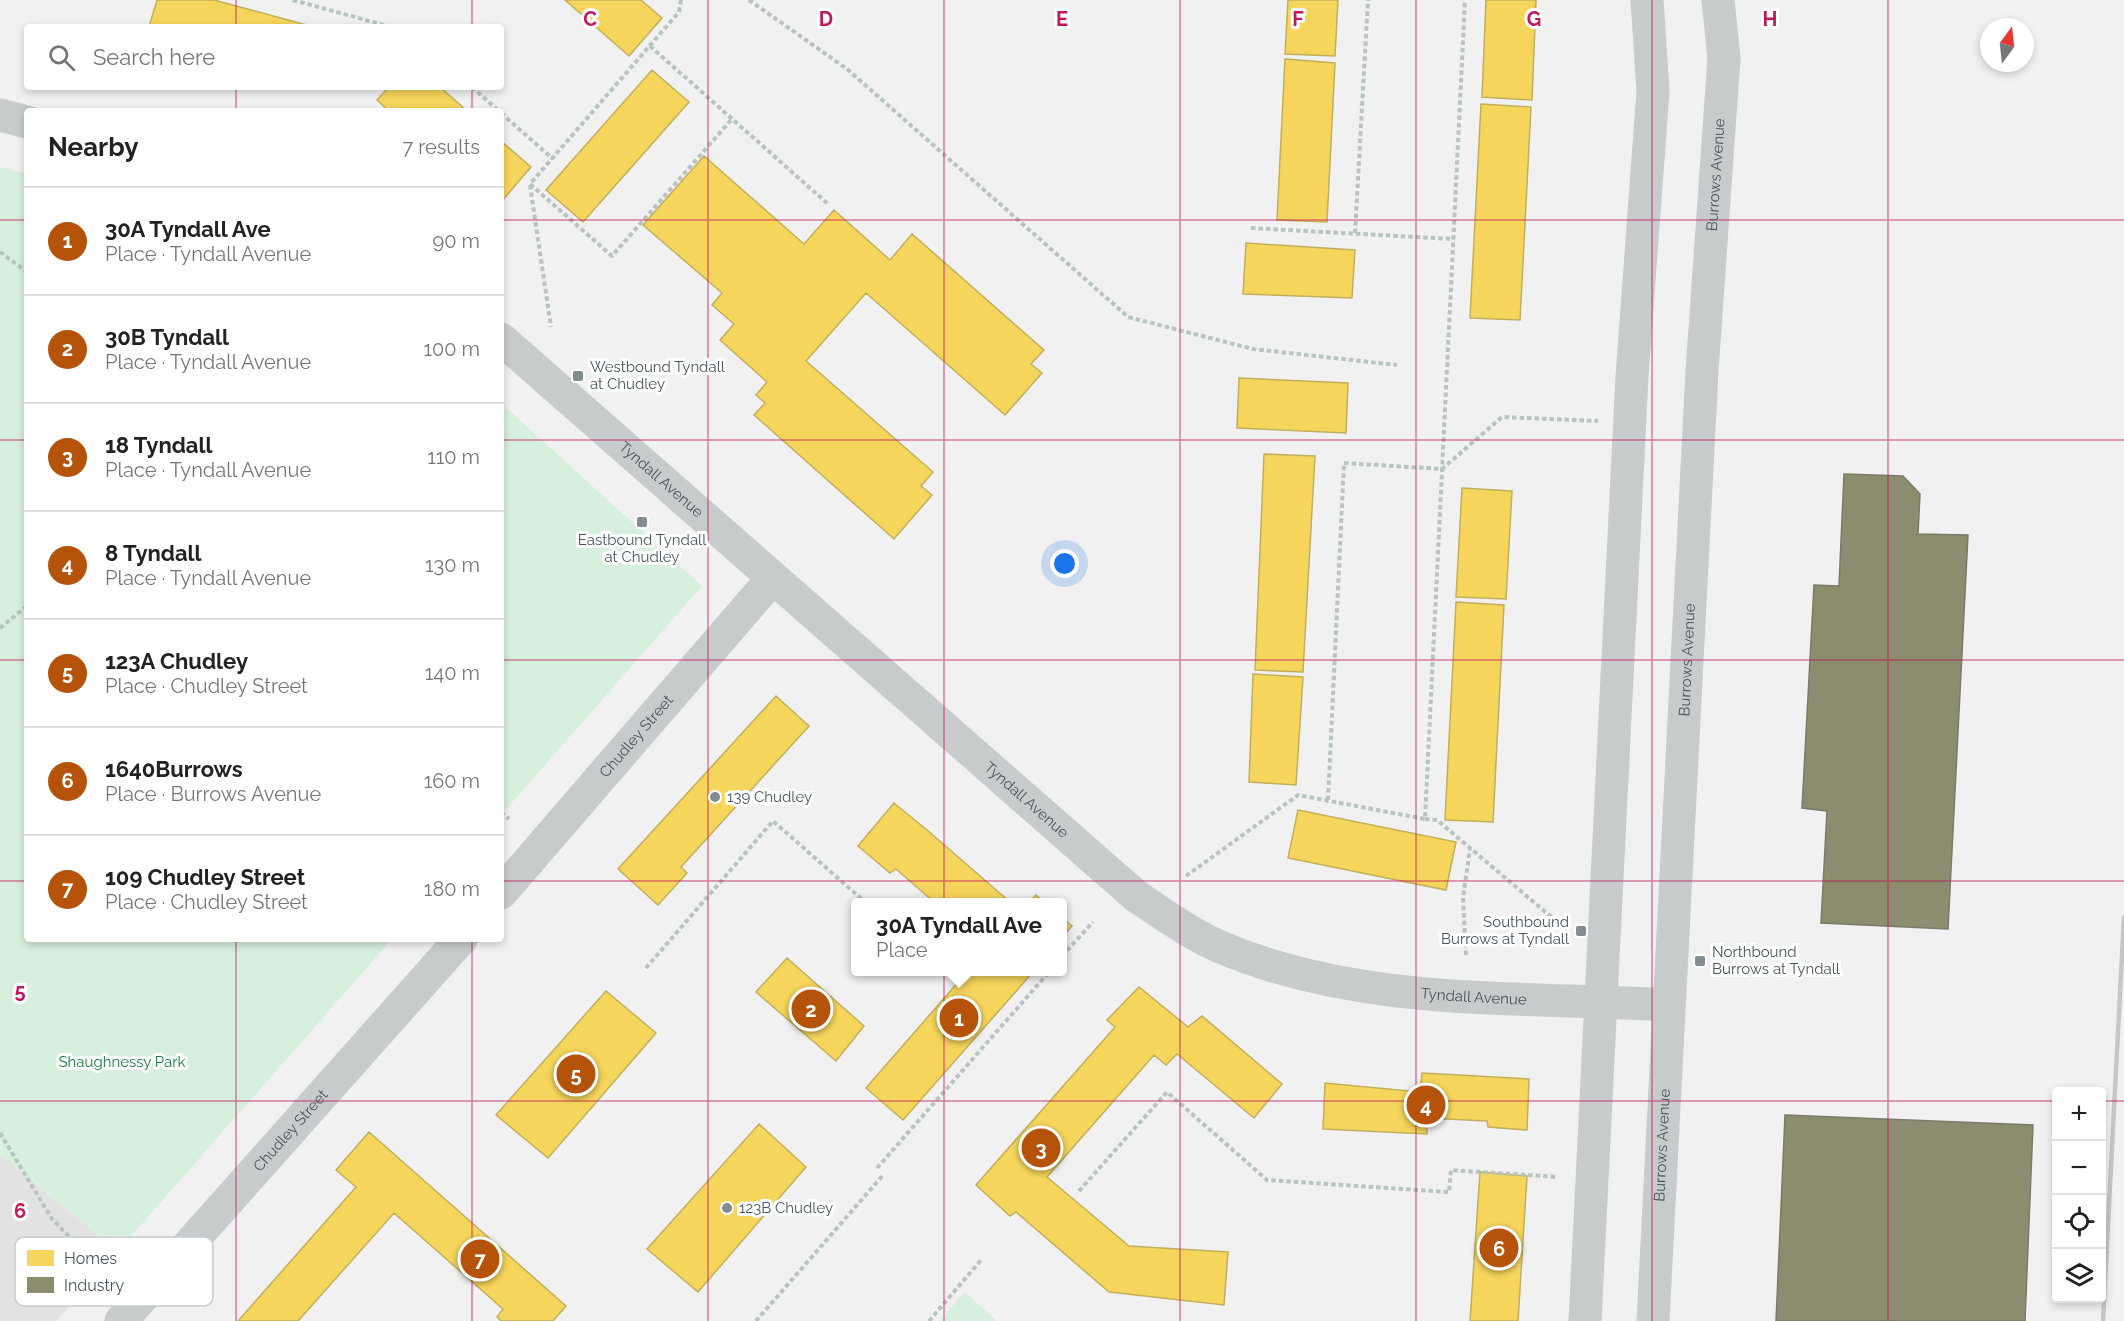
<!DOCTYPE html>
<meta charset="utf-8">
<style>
:root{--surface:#fff;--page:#f2f2f2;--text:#222;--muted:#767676;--line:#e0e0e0;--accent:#b45309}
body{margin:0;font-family:Raleway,sans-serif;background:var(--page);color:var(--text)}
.controls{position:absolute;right:18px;bottom:18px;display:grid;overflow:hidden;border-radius:6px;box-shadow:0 3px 9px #0003}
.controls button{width:54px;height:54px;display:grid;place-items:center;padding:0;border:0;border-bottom:2px solid var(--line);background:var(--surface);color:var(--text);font:30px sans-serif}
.compass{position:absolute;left:1980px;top:18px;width:54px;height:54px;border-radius:50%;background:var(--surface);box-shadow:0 3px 9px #0003;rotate:15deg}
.you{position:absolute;left:1065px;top:564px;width:21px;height:21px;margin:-15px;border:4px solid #fff;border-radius:50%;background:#1a73e8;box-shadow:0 0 0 9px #1a73e833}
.badge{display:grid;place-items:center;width:39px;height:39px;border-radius:50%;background:var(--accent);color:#fff;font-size:20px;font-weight:700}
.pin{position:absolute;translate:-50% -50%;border:3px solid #fff;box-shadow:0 2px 6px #0006}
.popup{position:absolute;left:851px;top:898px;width:216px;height:78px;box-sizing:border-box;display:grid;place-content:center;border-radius:6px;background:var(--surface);filter:drop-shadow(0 2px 4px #0005);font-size:20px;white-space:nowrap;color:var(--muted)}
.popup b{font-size:22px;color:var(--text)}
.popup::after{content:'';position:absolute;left:50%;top:100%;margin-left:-12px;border:12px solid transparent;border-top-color:var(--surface)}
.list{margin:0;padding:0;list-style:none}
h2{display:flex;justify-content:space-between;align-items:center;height:78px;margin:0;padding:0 24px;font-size:26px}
h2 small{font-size:20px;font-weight:400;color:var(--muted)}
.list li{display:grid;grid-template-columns:39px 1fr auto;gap:18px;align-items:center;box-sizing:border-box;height:108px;padding:0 24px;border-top:2px solid var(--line)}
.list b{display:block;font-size:22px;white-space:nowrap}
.list p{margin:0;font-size:20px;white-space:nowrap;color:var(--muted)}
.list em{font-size:20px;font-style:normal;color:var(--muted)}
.icon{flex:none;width:33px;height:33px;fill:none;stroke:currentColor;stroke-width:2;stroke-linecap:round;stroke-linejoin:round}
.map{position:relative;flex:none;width:2124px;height:1321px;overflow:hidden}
.search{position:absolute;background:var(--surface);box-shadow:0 3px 9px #0003;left:24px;top:24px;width:480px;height:66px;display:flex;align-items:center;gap:15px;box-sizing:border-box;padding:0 21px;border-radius:6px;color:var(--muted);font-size:22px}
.panel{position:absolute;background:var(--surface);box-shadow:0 3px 9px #0003;left:24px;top:108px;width:480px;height:834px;border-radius:6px}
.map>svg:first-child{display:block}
.education{fill:#e3e2e3}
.green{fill:#d6f0dd}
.homes{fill:#f6d55c;stroke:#c2af5c;stroke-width:1.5}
.industry{fill:#8c8c6e;stroke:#787c69;stroke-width:1.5}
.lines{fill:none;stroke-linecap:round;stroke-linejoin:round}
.path{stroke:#b7c4bf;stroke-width:4;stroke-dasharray:4.5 3;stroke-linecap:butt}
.minor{stroke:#c8cbcc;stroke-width:33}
.tertiary{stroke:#c8cbcc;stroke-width:33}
.rail{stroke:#c4c6c7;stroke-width:4.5}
.grid{fill:none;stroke:#c2185b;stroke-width:1.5;stroke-opacity:0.55}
.poi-dot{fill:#838c91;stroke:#fff;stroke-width:2}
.labels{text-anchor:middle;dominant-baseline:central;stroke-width:6;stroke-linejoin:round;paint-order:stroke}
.street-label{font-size:15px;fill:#48555d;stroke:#fff}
.poi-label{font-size:15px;fill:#48555d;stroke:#fff;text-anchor:start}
.park-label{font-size:15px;fill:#177f42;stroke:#fff}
.key{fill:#fff;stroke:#c8ccce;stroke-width:1.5}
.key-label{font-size:16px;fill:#48555d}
.grid-label{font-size:20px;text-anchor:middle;font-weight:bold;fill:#c2185b;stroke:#fff;stroke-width:6;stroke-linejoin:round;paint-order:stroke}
</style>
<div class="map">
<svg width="2124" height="1321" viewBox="0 0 2124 1321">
<rect width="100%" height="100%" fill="#f1f1f1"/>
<!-- education -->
<path class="education" d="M0 1155 118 1251 56 1321H0Z"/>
<!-- green -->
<path class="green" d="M0 167 27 174V939H392L118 1251 0 1155Z
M501 403 702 586 501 815Z
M965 1292 997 1321H939Z"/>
<!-- homes -->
<path class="homes" d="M157 0H214L314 27H149Z
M565 0H641L662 18 629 56Z
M1288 0H1338L1335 56 1285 54Z
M1486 0H1536L1532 100 1482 97Z
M1285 59 1335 63 1327 222 1277 220Z
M652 70 689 102 583 222 546 190Z
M389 87H440L467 111H389L377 100Z
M1481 104 1531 107 1520 320 1470 318Z
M501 141 531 167 501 202Z
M704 156 804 244 834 210 890 260 912 234 1044 350 1031 364 1042 373 1005 415 866 293 806 361 933 472 921 486 932 495 894 539 754 415 765 403 756 395 767 382 720 340 734 324 712 305 722 293 643 225Z
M1246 243 1355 250 1352 298 1243 294Z
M1239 378 1348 383 1346 433 1237 428Z
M1264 454 1315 456 1303 672 1255 670Z
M1462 488 1512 491 1506 599 1456 597Z
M1456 602 1504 605 1493 822 1445 820Z
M1253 674 1303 677 1296 785 1249 782Z
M776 696 809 726 681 867 687 873 658 905 618 869Z
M894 803 927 830 1010 902H934L896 869 890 873 858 846Z
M1298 810 1456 842 1446 890 1288 858Z
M1036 895 1045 902H1029Z
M1062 918 1072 926 1062 937Z
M787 958 864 1026 836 1061 756 992Z
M967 972H1033L903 1120 866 1088Z
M1139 987 1188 1027 1202 1016 1282 1084 1254 1118 1177 1054 1166 1065 1154 1055 1047 1177 1129 1246 1228 1252 1224 1305 1109 1292 1016 1212 1010 1216 976 1185 1115 1027 1107 1020Z
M606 991 656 1033 548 1158 496 1115Z
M1422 1073 1529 1079 1527 1130 1488 1127 1487 1121 1427 1118V1134L1323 1129 1325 1083 1420 1092Z
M759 1124 806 1167 698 1292 647 1249Z
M369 1132 566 1306 553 1321H501L497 1317 503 1309 394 1213 298 1321H238L356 1187 336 1170Z
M1480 1172 1527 1176 1518 1321H1470Z"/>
<!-- industry -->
<path class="industry" d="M1844 474 1903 476 1920 494 1918 534 1968 535 1948 929 1821 923 1827 811 1802 808 1814 585 1839 586Z
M1785 1115 2033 1125 2025 1321H1776Z"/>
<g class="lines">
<!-- path -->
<path class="path" d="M293 0 391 27
M681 0 679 12 530 184 612 256 732 119
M749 0 847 69 1128 317 1253 349 1397 365
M650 46 828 204
M472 87 499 111
M501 113 553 159
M530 185 551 327
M1251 228 1453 239
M1355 233 1368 0
M0 252 27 272
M0 628 27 606
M1328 800 1344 463 1442 469 1502 417 1598 421
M501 812 509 819
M1425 819 1437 820 1569 932
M1186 876 1298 795 1425 819 1465 0
M1466 955 1463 898 1470 849
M1062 956 1093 922
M646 968 773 821 865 902
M0 1133 52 1219 107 1275
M877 1168 1049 972
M1079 1191 1167 1092 1267 1180 1449 1192 1451 1170 1558 1177
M756 1321 884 1174
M929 1321 982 1259"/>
<!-- minor -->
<g class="minor">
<path d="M0 115 27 122"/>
<path id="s1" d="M501 339 1136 896C1163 914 1189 933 1218 946 1359 1007 1519 996 1668 1005"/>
<path id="s2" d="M501 893 772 579"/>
<path id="s3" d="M121 1321 461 939"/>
</g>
<!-- tertiary -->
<g class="tertiary">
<path d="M1585 1321 1632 376 1653 91 1647 0"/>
<path id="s4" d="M1653 1321 1702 371 1724 58 1718 0"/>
</g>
<!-- rail -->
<path class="rail" d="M2103 1321 2124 917"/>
</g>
<!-- grid -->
<path class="grid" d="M236 0V27M472 0V27M708 0V1321M944 0V1321M1180 0V1321M1416 0V1321M1652 0V1321M1888 0V1321M236 87V111M472 87V111M0 220H27M501 220H2124M0 440H27M501 440H2124M0 660H27M501 660H2124M0 881H27M501 881H2124M236 939V1321M472 939V1321M0 1101H2056M2102 1101H2124"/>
<!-- markers -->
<g class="poi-dot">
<rect x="572" y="370" width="12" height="12" rx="3"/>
<rect x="636" y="516" width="12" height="12" rx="3"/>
<circle cx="715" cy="797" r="6"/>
<rect x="1575" y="925" width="12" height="12" rx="3"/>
<rect x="1694" y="955" width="12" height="12" rx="3"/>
<circle cx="727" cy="1208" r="6"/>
</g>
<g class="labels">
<!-- street labels -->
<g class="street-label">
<text stroke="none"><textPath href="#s4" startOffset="1148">Burrows Avenue</textPath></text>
<text stroke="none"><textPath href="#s1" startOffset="213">Tyndall Avenue</textPath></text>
<text stroke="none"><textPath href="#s4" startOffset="662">Burrows Avenue</textPath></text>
<text stroke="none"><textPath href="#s2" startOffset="207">Chudley Street</textPath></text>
<text stroke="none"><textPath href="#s1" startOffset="699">Tyndall Avenue</textPath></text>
<text stroke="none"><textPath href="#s1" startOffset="1203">Tyndall Avenue</textPath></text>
<text stroke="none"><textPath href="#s3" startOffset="255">Chudley Street</textPath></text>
<text stroke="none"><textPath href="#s4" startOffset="176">Burrows Avenue</textPath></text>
</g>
<!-- poi labels -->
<g class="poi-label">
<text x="590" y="367">Westbound Tyndall<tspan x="590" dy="17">at Chudley</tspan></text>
<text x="642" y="540" text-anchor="middle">Eastbound Tyndall<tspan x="642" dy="17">at Chudley</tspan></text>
<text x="727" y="797">139 Chudley</text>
<text x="1569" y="922" text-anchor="end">Southbound<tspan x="1569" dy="17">Burrows at Tyndall</tspan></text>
<text x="1712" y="952">Northbound<tspan x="1712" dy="17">Burrows at Tyndall</tspan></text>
<text x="739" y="1208">123B Chudley</text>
</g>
<!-- park labels -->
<g class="park-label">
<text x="122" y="1062">Shaughnessy Park</text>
</g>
</g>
<!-- legend -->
<rect x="15" y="1237" width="198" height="69" rx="9" class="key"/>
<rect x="27" y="1250" width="27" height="16" fill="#f6d55c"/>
<rect x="27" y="1277" width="27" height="16" fill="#8c8c6e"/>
<g class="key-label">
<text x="64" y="1264">Homes</text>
<text x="64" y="1291">Industry</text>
</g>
<g class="grid-label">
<text x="590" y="26">C</text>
<text x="826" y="26">D</text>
<text x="1062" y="26">E</text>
<text x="1298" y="26">F</text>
<text x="1534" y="26">G</text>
<text x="1770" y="26">H</text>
<text x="20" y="998">5</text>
<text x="20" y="1218">6</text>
</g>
</svg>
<div class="controls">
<button>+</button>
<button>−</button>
<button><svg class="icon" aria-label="locate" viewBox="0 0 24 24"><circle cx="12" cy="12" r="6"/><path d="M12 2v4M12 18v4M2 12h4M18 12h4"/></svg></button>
<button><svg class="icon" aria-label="layers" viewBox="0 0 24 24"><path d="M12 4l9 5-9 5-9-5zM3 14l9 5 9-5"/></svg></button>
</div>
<svg class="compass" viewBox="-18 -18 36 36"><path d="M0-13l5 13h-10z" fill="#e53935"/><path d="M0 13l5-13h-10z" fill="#767676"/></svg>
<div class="you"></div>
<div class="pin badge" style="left:959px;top:1018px">1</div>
<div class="popup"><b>30A Tyndall Ave</b>Place</div>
<div class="pin badge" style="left:811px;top:1009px">2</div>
<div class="pin badge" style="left:1041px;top:1148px">3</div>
<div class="pin badge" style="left:1426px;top:1105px">4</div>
<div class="pin badge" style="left:576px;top:1074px">5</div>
<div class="pin badge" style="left:1499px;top:1248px">6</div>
<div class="pin badge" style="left:480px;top:1259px">7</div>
<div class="search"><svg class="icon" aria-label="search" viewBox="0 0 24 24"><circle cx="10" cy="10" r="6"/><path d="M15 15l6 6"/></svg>Search here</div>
<section class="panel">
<h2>Nearby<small>7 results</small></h2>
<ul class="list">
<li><span class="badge">1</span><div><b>30A Tyndall Ave</b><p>Place · Tyndall Avenue</p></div><em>90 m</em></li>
<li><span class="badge">2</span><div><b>30B Tyndall</b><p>Place · Tyndall Avenue</p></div><em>100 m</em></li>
<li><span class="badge">3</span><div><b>18 Tyndall</b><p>Place · Tyndall Avenue</p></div><em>110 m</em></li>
<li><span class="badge">4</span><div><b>8 Tyndall</b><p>Place · Tyndall Avenue</p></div><em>130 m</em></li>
<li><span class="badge">5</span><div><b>123A Chudley</b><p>Place · Chudley Street</p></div><em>140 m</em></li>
<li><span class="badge">6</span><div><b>1640Burrows</b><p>Place · Burrows Avenue</p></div><em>160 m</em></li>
<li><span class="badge">7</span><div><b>109 Chudley Street</b><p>Place · Chudley Street</p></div><em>180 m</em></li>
</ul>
</section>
</div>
